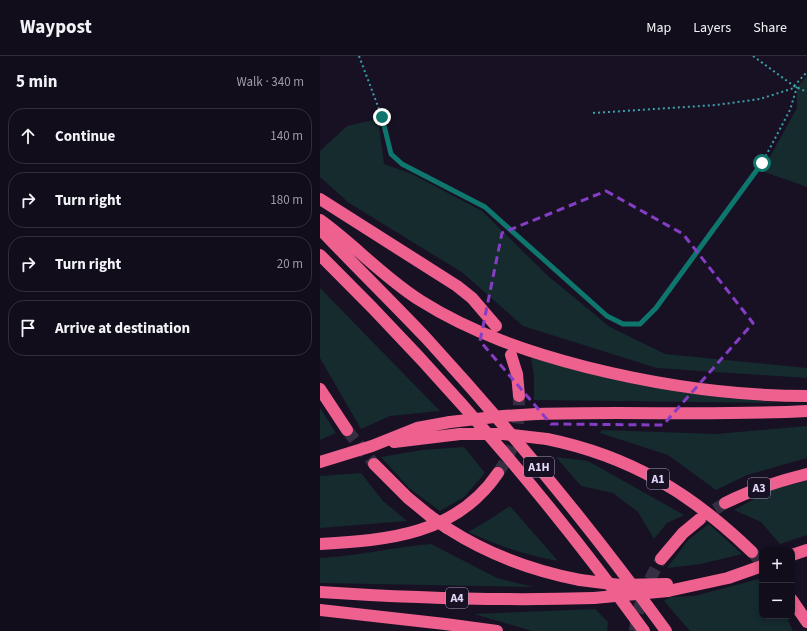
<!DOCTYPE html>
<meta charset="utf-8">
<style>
:root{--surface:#120d1b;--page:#1b1624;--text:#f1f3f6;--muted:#9c9ca3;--line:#312d3a}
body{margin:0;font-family:"Source Sans 3",sans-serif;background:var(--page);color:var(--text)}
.controls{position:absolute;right:12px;bottom:12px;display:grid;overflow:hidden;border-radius:8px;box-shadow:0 2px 6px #0003}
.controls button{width:36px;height:36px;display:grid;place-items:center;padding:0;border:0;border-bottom:1px solid var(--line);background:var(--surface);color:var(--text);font:20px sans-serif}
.stop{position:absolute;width:12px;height:12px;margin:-9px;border:3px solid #0f766e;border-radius:50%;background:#fff}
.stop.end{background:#0f766e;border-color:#fff;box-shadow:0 1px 4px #0008}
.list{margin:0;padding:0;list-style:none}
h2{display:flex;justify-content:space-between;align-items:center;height:52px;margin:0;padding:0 16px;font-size:17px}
h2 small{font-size:13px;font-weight:400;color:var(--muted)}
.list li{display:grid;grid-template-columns:26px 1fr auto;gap:12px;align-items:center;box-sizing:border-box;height:56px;margin:0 8px 8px;padding:0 8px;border:1px solid var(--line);border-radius:16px}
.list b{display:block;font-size:15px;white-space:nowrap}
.list em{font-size:13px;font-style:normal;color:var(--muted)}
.icon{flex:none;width:22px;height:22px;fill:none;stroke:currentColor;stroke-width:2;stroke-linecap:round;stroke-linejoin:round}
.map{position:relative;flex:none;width:487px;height:575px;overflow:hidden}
header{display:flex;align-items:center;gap:24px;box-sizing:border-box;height:56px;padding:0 20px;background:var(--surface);border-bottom:1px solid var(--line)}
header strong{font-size:19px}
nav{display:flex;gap:22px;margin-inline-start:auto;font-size:14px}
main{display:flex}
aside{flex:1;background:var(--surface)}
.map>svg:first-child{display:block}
.green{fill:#152b2e}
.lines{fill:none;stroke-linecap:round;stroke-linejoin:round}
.motorway-tunnel{stroke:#362f44;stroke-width:12;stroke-dasharray:12 6;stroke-linecap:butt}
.path{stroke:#3ca0ab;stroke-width:2;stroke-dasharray:2 3;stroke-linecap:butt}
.motorway{stroke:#ee618e;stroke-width:12}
.motorway-bridge{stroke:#ee618e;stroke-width:12}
.route{stroke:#0f766e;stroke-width:5}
.marked{fill:none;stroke:#853dc5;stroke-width:3;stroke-dasharray:8 5;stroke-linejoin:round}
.labels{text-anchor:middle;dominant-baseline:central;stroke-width:4;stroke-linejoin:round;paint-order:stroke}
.shield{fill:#181124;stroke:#a59dba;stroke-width:1}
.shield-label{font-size:12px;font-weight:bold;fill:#e2d9fb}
</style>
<header>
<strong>Waypost</strong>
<nav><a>Map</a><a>Layers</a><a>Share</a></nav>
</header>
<main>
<aside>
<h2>5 min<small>Walk · 340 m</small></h2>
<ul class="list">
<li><svg class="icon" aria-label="ahead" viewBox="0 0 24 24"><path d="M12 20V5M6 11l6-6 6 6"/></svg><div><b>Continue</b></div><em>140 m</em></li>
<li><svg class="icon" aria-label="right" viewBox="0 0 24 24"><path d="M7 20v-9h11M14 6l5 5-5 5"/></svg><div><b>Turn right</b></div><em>180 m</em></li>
<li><svg class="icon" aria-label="right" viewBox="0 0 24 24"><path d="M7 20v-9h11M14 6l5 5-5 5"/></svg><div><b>Turn right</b></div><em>20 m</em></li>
<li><svg class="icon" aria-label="arrive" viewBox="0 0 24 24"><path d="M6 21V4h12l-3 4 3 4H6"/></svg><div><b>Arrive at destination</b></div></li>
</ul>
</aside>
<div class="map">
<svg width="487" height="575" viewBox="0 0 487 575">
<rect width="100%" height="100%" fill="#181124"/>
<!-- green -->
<path class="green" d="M487 20V131L442 115 477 52V31Z
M58 63 64 108 92 118 162 155 228 220 290 271 345 298 487 312V322L337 312 203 270 143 217 29 147 0 121V95L27 70Z
M0 232 120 355 70 360 41 373 0 302Z
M211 301 389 338 458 347 214 344V321Z
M0 352 16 377 0 384Z
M487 370V402L427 419 396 434 348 399 280 377 282 374 395 378Z
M144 391 165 417 144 441 120 455 89 432 61 401 102 394Z
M236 401 268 405 364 459 347 467 334 483 318 456 293 437 261 430Z
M41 417 63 445 87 465 0 472V420Z
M487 425V479L460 488 441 466 414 454 453 433Z
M190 450 238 505C207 500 177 489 148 476L172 462Z
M389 468 422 498 381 508 347 512 369 483Z
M111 488 177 522 213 531 0 527V502C37 500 74 491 111 488Z
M439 523 442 526V560H466L473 575H370L344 545 350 541 374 540Z
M275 553 288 566 287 575H212L154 558Z"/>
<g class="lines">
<!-- motorway-tunnel -->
<path class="motorway-tunnel" d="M27 374 54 408
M178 417C196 391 199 371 199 340
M380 463 405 447
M432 496 442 507
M315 575C318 547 327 527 341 503"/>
<!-- path -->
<path class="path" d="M39 0 62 61 71 98 83 108 165 151 287 260 303 268H320L336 252 442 107 470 54 477 31
M433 0 474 30 487 36
M474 30 487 16
M273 57 396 49 440 43 477 31"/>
<!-- motorway -->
<path class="motorway" d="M0 143 137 230 152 242 176 270
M0 164C35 189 64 222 101 245 152 277 208 296 266 311 338 329 412 340 487 340
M0 173C35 210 72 246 107 283 192 376 272 473 346 575
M0 199C118 315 227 441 324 575
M191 299 197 318 199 340
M0 333 27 374
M217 358C307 355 397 360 487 355
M227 383C310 400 371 437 432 496
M74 386 140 378
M0 406 52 390 97 372 130 366
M54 408 88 442 110 460
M405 447C431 434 458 425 487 418
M127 472C169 499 213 515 260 524
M0 488C68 484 136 479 178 417
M472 499 487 494
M341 503 363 477 380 463
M348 535 408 522 442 510
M0 536C91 542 182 545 274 542
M472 544 487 566
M0 554 125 568 177 575"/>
<!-- motorway-bridge -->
<path class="motorway-bridge" d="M130 366 183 360 217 358
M140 378H183L227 383
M110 460 127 472
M260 524 300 529 347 528
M274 542 348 535"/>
</g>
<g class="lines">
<!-- route -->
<path class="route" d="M62 61 71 98 82 108 165 151 287 260 303 268H320L336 252 442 107"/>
</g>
<!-- marked area -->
<path class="marked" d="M286 135 363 178 433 267 343 369 231 368 160 285 182 177Z"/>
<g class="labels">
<!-- shield labels -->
<g class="shield">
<rect x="204" y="401" width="30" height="20" rx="3"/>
<rect x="327" y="413" width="22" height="20" rx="3"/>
<rect x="428" y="422" width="22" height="20" rx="3"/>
<rect x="126" y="532" width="22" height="20" rx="3"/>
</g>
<g class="shield-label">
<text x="219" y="411">A1H</text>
<text x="338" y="423">A1</text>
<text x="439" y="432">A3</text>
<text x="137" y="542">A4</text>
</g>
</g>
</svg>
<div class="controls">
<button>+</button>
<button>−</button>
</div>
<div class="stop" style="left:442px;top:107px"></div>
<div class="stop end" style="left:62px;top:61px"></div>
</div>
</main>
